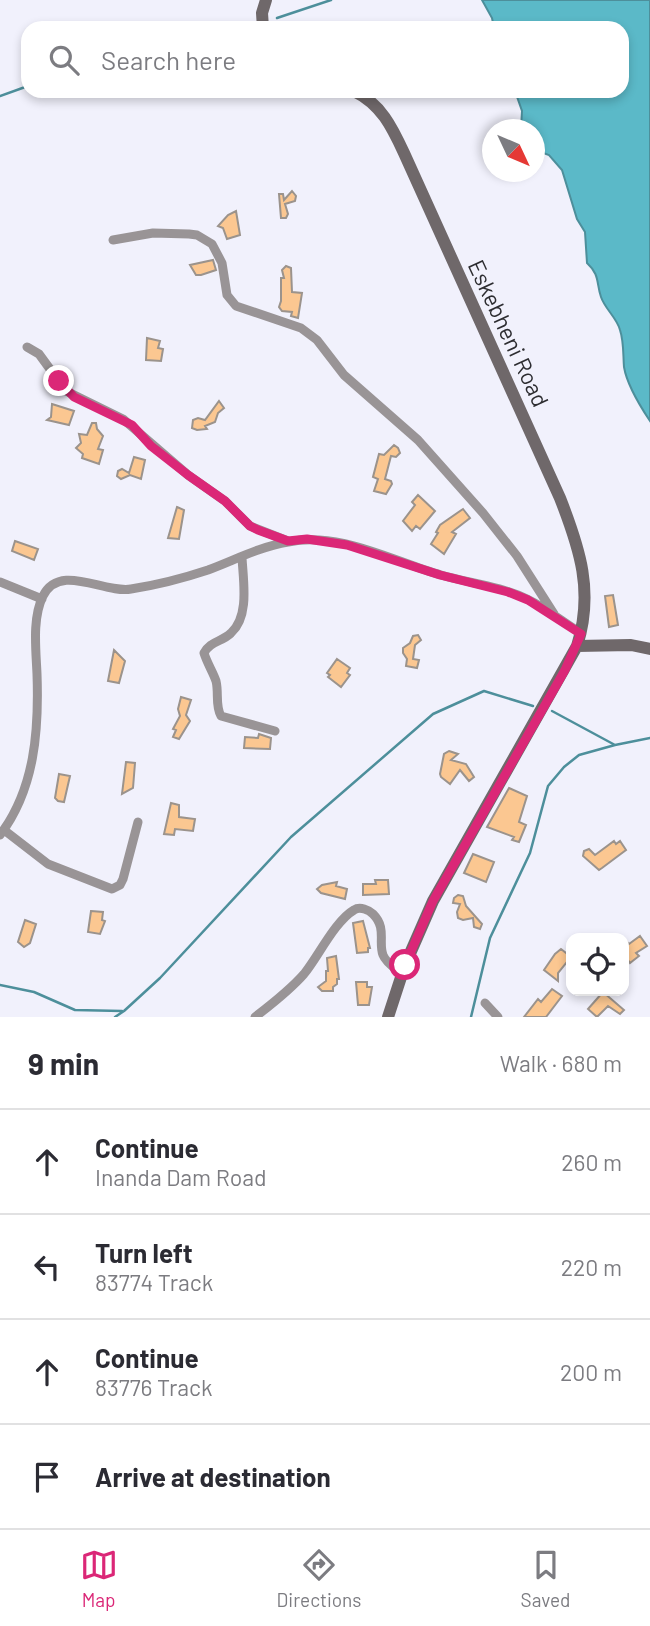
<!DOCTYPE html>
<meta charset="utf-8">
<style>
:root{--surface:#fff;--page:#f7f7f7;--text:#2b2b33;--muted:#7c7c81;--line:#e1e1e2;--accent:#db2777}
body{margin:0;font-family:Barlow,sans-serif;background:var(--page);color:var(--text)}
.controls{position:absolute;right:21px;bottom:21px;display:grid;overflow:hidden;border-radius:14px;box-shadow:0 4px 10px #0003}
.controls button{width:63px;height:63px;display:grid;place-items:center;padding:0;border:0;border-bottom:2px solid var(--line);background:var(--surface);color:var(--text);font:35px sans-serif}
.compass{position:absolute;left:482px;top:119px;width:63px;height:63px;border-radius:50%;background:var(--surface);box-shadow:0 4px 10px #0003;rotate:134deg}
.stop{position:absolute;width:21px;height:21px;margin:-16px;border:5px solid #db2777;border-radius:50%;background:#fff}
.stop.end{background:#db2777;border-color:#fff;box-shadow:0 2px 7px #0008}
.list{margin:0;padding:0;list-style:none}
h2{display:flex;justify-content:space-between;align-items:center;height:91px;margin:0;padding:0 28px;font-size:30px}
h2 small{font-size:23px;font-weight:400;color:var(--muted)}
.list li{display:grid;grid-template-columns:46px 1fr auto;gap:21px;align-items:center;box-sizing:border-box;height:105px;padding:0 28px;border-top:2px solid var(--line)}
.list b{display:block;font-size:26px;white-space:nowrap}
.list p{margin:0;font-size:23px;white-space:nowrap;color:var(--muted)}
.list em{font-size:23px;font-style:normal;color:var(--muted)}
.icon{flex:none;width:38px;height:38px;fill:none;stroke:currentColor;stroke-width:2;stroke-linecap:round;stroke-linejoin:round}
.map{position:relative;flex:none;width:650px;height:1017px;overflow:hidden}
.search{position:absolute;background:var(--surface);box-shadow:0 4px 10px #0003;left:21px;right:21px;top:21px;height:77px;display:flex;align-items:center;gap:18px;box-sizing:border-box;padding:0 24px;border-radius:21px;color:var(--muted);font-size:26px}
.sheet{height:511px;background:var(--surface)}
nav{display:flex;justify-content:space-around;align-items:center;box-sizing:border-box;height:98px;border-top:2px solid var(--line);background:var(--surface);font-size:19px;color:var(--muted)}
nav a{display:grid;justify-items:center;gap:4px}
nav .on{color:var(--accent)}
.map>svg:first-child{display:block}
.water{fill:#5bb9c8;stroke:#4d8f9b;stroke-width:2}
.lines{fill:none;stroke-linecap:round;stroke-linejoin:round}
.stream{stroke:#4d8f9b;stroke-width:2.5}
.building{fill:#fbc791;stroke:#9b938c;stroke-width:2}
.street{stroke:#999496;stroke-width:9}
.secondary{stroke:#6f686a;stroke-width:12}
.route{stroke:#db2777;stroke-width:9}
.labels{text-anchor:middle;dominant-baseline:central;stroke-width:7;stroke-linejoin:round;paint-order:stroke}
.street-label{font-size:23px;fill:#2d2d31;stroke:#f1f1fc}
</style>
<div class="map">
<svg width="650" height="1017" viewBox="0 0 650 1017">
<rect width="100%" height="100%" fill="#f1f1fc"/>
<!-- water -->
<path class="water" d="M482 0H650V421C640 406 627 385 624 367 623 355 624 342 620 330 617 318 605 309 601 297 596 282 600 275 587 263L585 232 577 219 562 170 549 155 535 150 534 130 521 129 522 111 515 91H622V28H494L492 18Z"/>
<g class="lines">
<!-- stream -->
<path class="stream" d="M277 18 331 0
M0 96 28 86
M552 711 615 745 650 738
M0 985 34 992 75 1010 122 1011
M115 1017 124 1011 160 978 291 837 433 714 484 691 533 706
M471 1017 490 938 530 853 548 786 564 767 579 755 615 745"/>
</g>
<!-- building -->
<path class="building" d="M292 191 296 196 295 201 285 204 288 214 286 218H281L279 194H283L284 200Z
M236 211 240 235 227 239 223 228 218 226 228 215Z
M213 260 216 270 201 275H196L190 265Z
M286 266 291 268 292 292 302 293 298 318 291 316 292 312 282 311 279 307 281 301V278H284L282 270Z
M147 338 160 341 158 348 163 349 161 361 146 360Z
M219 401 224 408 218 413 215 422 205 426 207 429 197 430 192 428 193 420 198 418 205 420Z
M52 404 74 411 69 425 47 420 51 417Z
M92 423H96L97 429 103 436 98 449 103 450 99 464 82 458 83 454 76 448 81 443 79 434 87 435Z
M394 445 398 448 400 453 396 457 391 456 385 479 391 481 392 484 386 494 374 491 378 479 373 477 379 454 384 455Z
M134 457 145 460 141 479 130 475 121 479 117 476 118 471 122 469 129 473Z
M418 495 435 511 420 529 416 526 412 531 403 521 415 505 412 502Z
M177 507 184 510 179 539 168 538Z
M463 509 470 518 452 532 456 534 444 554 431 544 438 533 436 532 440 525Z
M15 541 38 549 34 560 12 551Z
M613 595 618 625 609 627 605 596Z
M418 635 421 640 415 645 413 659 419 660 417 668 406 666 407 659 403 653V648L410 643 413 636Z
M114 650 125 661 119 683 108 681Z
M337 659 350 668 347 673 350 675 341 687 328 677 330 675 327 673Z
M181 697 191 700 186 715 190 721 179 739 173 737 176 730 173 729 180 716 178 709Z
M259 734 271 738 270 749 244 748 245 737 258 738Z
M449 751 458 754 451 760 466 764 474 777 469 781 460 770 450 784 441 777 440 774 444 754Z
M126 762 135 763 133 788 122 794Z
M59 774 70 776 64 802 58 801 55 798Z
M509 788 527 796 519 822 526 825 519 842 512 840 514 837 487 827Z
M171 803 179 805V817L195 819 193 831 175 829 174 835 164 834Z
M614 841 616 844 620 841 626 850 602 868 599 870 583 856 584 851 589 849 595 855Z
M473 854 494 862 486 882 464 873Z
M375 880H388L389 894 363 895V884H376Z
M337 882 336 886 347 889 345 899 321 893 317 889 322 885Z
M458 895 463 896 466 906 482 924 480 929 474 927 473 918 463 920 458 918 457 912 460 904 453 903 454 898Z
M91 911 103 912 102 920 105 921 100 934 88 932Z
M25 920 36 924 30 943 24 947 18 942Z
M363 921 370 948H368V952L357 953 353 923Z
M640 936 647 946 636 953 639 956 630 963 628 960 624 964V939L629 944Z
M561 949 571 957 558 973V981L544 970 555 954Z
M336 956 339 979H337V984L333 987V991H322L318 987 326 981V971H328L327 958Z
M356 982H367V987H372L369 1005H358Z
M552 989 562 996 546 1017H524L538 999 541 1002Z
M603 992 624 1010 620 1014 608 1006 597 1017 588 1009Z"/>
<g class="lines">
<!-- street -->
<path class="street" d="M113 240 153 233 189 234 197 235 212 244 222 263 227 295 236 306 301 328 317 340 344 375 418 440 483 513 517 556 554 614
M27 347 39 354 66 391 123 419 188 475 225 501 250 526 288 541
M242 557C243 580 250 616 231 633 222 642 210 641 204 653 207 663 213 672 216 681 219 693 215 706 221 716L275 731
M0 582 42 599
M4 830 48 864 112 889 120 885 123 879 138 822
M0 835C35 789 39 730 37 674 36 650 32 618 43 596 60 562 104 594 131 589 157 585 184 578 208 570 235 560 259 547 288 542 339 531 392 561 441 575 469 583 500 586 527 599 546 608 563 622 581 633
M485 1003 498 1017
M255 1017C272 1004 290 990 304 974 318 957 335 921 354 910 360 906 369 910 373 914 387 928 378 942 383 955 386 963 396 969 402 974"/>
<!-- secondary -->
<path class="secondary" d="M263 28 262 13 266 0
M354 91C381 104 392 127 404 153L560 498C580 549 594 592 577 646L433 901 405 965 388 1017
M577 646 631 645 650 649"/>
</g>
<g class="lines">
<!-- route -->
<path class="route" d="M59 381 74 397 132 425 151 446 188 475 225 501 250 526 258 530 288 541 307 539 347 545 440 575 508 592 528 600 581 634 565 670 433 901 405 965"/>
</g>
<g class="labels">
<!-- street labels -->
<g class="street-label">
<text transform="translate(509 333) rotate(65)">Eskebheni Road</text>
</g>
</g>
</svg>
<div class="controls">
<button><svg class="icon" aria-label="locate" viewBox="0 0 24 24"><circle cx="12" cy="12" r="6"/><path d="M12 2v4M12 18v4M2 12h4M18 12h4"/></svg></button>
</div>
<svg class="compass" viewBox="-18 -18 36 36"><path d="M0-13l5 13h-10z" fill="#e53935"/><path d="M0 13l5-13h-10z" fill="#7c7c81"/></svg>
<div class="stop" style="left:405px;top:965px"></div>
<div class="stop end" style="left:59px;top:381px"></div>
<div class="search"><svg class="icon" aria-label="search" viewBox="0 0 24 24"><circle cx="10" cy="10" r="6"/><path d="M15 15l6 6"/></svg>Search here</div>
</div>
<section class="sheet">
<h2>9 min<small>Walk · 680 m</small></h2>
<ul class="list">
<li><svg class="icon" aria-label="ahead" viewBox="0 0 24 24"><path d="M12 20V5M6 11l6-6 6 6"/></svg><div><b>Continue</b><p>Inanda Dam Road</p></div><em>260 m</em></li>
<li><svg class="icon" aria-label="left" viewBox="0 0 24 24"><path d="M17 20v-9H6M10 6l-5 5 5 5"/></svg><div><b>Turn left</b><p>83774 Track</p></div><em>220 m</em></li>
<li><svg class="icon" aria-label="ahead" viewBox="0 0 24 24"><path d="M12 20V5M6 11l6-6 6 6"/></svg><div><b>Continue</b><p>83776 Track</p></div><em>200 m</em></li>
<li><svg class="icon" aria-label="arrive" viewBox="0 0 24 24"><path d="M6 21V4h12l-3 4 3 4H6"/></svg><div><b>Arrive at destination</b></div></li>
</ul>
</section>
<nav>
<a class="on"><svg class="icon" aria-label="map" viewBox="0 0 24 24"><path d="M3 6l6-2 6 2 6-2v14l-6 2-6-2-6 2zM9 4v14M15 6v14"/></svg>Map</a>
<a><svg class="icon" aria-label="directions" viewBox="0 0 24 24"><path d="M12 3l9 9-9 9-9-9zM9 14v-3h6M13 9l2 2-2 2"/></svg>Directions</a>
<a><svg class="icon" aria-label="saved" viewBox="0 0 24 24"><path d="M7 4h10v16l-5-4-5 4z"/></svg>Saved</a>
</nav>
